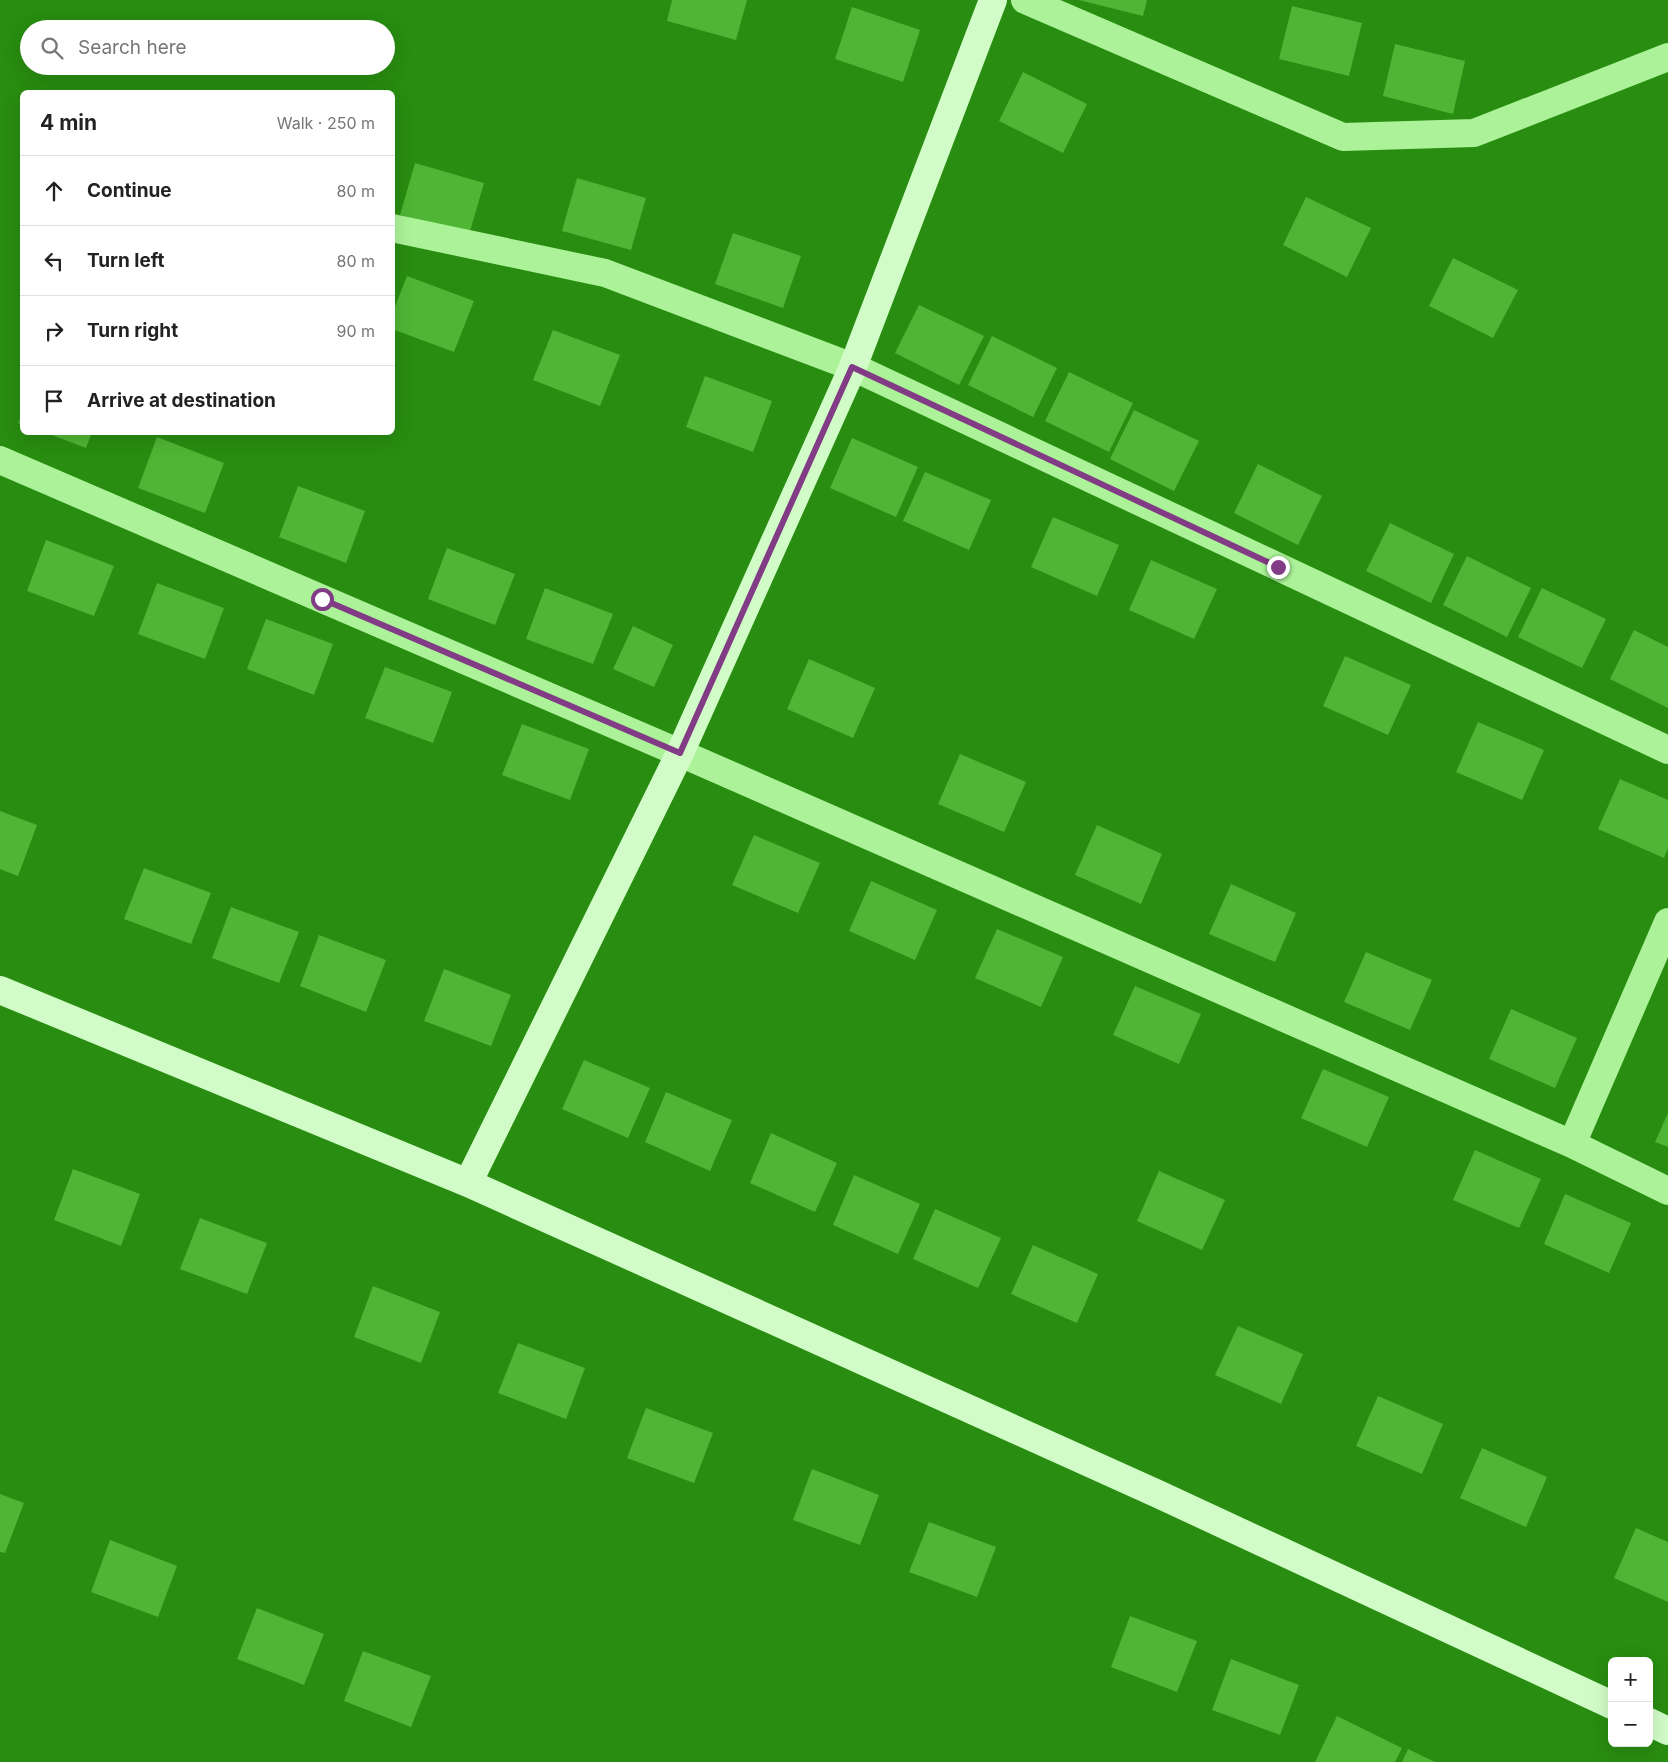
<!DOCTYPE html>
<meta charset="utf-8">
<style>
:root{--surface:#fff;--page:#f6f6f6;--text:#222;--muted:#767676;--line:#e0e0e0}
body{margin:0;font-family:Inter,sans-serif;background:var(--page);color:var(--text)}
.controls{position:absolute;right:15px;bottom:15px;display:grid;overflow:hidden;border-radius:8px;box-shadow:0 5px 20px #0002}
.controls button{width:45px;height:45px;display:grid;place-items:center;padding:0;border:0;border-bottom:1px solid var(--line);background:var(--surface);color:var(--text);font:25px sans-serif}
.stop{position:absolute;width:15px;height:15px;margin:-11px;border:4px solid #823b85;border-radius:50%;background:#fff}
.stop.end{background:#823b85;border-color:#fff;box-shadow:0 1px 5px #0008}
.list{margin:0;padding:0;list-style:none}
h2{display:flex;justify-content:space-between;align-items:center;height:65px;margin:0;padding:0 20px;font-size:21px}
h2 small{font-size:16px;font-weight:400;color:var(--muted)}
.list li{display:grid;grid-template-columns:32px 1fr auto;gap:15px;align-items:center;box-sizing:border-box;height:70px;padding:0 20px;border-top:1px solid var(--line)}
.list b{display:block;font-size:19px;white-space:nowrap}
.list em{font-size:16px;font-style:normal;color:var(--muted)}
.icon{flex:none;width:28px;height:28px;fill:none;stroke:currentColor;stroke-width:2;stroke-linecap:round;stroke-linejoin:round}
.map{position:relative;flex:none;width:1668px;height:1762px;overflow:hidden}
.search{position:absolute;background:var(--surface);box-shadow:0 5px 20px #0002;left:20px;top:20px;width:375px;height:55px;display:flex;align-items:center;gap:12px;box-sizing:border-box;padding:0 18px;border-radius:28px;color:var(--muted);font-size:19px}
.panel{position:absolute;background:var(--surface);box-shadow:0 5px 20px #0002;left:20px;top:90px;width:375px;height:345px;border-radius:8px}
.map>svg:first-child{display:block}
.building{fill:#4fb534}
.lines{fill:none;stroke-linecap:round;stroke-linejoin:round}
.street{stroke:#abf298;stroke-width:28}
.secondary{stroke:#d1fcc7;stroke-width:28}
.route{stroke:#823b85;stroke-width:6}
</style>
<div class="map">
<svg width="1668" height="1762" viewBox="0 0 1668 1762">
<rect width="100%" height="100%" fill="#288d10"/>
<!-- building -->
<path class="building" d="M672 0H747L736 40 667 21Z
M1079 0H1147L1143 16Z
M1292 6 1362 23 1349 76 1279 59Z
M852 7 920 30 903 82 835 59Z
M1395 44 1465 61 1453 114 1383 96Z
M1023 72 1087 104 1063 153 999 121Z
M415 163 484 183 469 235 400 215Z
M577 178 646 198 631 250 562 231Z
M1306 197 1371 228 1347 277 1283 245Z
M733 233 801 256 783 308 715 284Z
M1453 258 1518 290 1493 338 1429 306Z
M407 276 474 301 454 352 392 329V314Z
M919 305 984 336 959 385 895 353Z
M553 330 620 355 600 406 533 380Z
M992 336 1057 368 1033 417 968 385Z
M1069 372 1133 403 1109 452 1045 421Z
M705 376 772 401 753 452 686 427Z
M1134 410 1199 441 1174 491 1110 459Z
M22 413V425L18 423Z
M44 432H92L86 448Z
M157 437 224 463 205 513 138 488Z
M852 438 918 467 896 517 830 488Z
M1258 464 1322 496 1298 545 1234 513Z
M925 472 991 500 969 550 903 521Z
M298 486 365 511 346 563 279 537Z
M1053 517 1119 545 1097 596 1031 567Z
M1390 523 1454 554 1431 603 1366 571Z
M46 540 114 566 94 616 27 591Z
M447 548 515 574 495 625 428 599Z
M1467 556 1531 588 1507 637 1443 605Z
M1151 560 1217 589 1194 639 1129 610Z
M157 583 224 608 205 659 138 634Z
M545 588 613 614 593 664 526 639Z
M1542 588 1606 619 1582 668 1518 637Z
M266 619 333 644 314 695 247 669Z
M633 626 673 645 654 687 613 669Z
M1634 630 1668 647V708L1610 679Z
M1345 656 1411 685 1388 735 1323 706Z
M809 659 875 688 853 738 787 709Z
M385 667 452 692 433 743 365 718Z
M1478 722 1544 750 1522 800 1456 772Z
M522 724 589 749 570 800 502 775Z
M960 754 1026 782 1004 832 938 804Z
M1620 779 1668 800V848L1664 858 1598 829Z
M0 811 37 825 18 876 0 869Z
M1097 825 1162 854 1141 904 1075 875Z
M754 835 820 863 798 913 732 885Z
M144 868 211 893 191 944 124 919Z
M871 881 937 910 915 960 849 931Z
M1231 884 1296 913 1275 962 1209 934Z
M231 907 299 932 279 983 212 958Z
M997 929 1063 957 1041 1007 975 978Z
M319 935 386 960 366 1012 300 986Z
M1366 952 1432 980 1410 1030 1344 1002Z
M444 969 511 995 491 1046 424 1021Z
M1135 986 1201 1014 1179 1064 1113 1035Z
M1511 1009 1577 1038 1555 1088 1489 1059Z
M584 1060 650 1088 628 1138 562 1109Z
M1323 1069 1389 1097 1367 1147 1301 1118Z
M666 1092 732 1120 710 1171 645 1142Z
M1668 1113V1147L1655 1142Z
M771 1133 837 1163 815 1212 750 1183Z
M1475 1150 1541 1179 1519 1228 1453 1200Z
M73 1169 140 1194 121 1246 54 1220Z
M1159 1171 1225 1200 1202 1250 1137 1221Z
M854 1175 920 1204 898 1254 833 1225Z
M1565 1194 1631 1223 1609 1273 1544 1244Z
M935 1209 1001 1238 978 1288 913 1259Z
M200 1218 267 1243 247 1294 180 1269Z
M1033 1245 1098 1274 1077 1323 1011 1294Z
M373 1286 440 1312 421 1363 354 1337Z
M1238 1326 1303 1354 1281 1404 1215 1375Z
M518 1343 585 1368 566 1419 498 1393Z
M1378 1396 1443 1424 1422 1474 1356 1446Z
M646 1408 713 1433 694 1483 627 1458Z
M1482 1448 1547 1477 1526 1527 1460 1498Z
M812 1469 879 1495 860 1545 793 1520Z
M0 1494 24 1503 5 1553 0 1552Z
M929 1522 996 1547 977 1597 909 1572Z
M1636 1528 1668 1542V1602L1614 1578Z
M110 1540 177 1566 158 1617 91 1592Z
M257 1608 324 1634 304 1685 237 1659Z
M1130 1616 1197 1641 1177 1692 1111 1667Z
M363 1651 431 1676 411 1727 344 1701Z
M1231 1659 1299 1685 1280 1735 1212 1710Z
M1337 1716 1402 1748 1395 1762H1315Z
M1408 1749 1435 1762H1402Z"/>
<g class="lines">
<!-- street -->
<path class="street" d="M1025 0 1343 137 1474 133 1668 57
M392 228 605 273 853 367 1668 750
M0 460 680 753 1572 1144 1668 1191
M1572 1144 1668 922"/>
<!-- secondary -->
<path class="secondary" d="M0 990 468 1183 1158 1494 1612 1705
M468 1183 680 753 853 367 993 0
M1649 1722 1668 1731"/>
</g>
<g class="lines">
<!-- route -->
<path class="route" d="M322 599 680 753 852 367 1278 567"/>
</g>
</svg>
<div class="controls">
<button>+</button>
<button>−</button>
</div>
<div class="stop" style="left:322px;top:599px"></div>
<div class="stop end" style="left:1278px;top:567px"></div>
<div class="search"><svg class="icon" aria-label="search" viewBox="0 0 24 24"><circle cx="10" cy="10" r="6"/><path d="M15 15l6 6"/></svg>Search here</div>
<section class="panel">
<h2>4 min<small>Walk · 250 m</small></h2>
<ul class="list">
<li><svg class="icon" aria-label="ahead" viewBox="0 0 24 24"><path d="M12 20V5M6 11l6-6 6 6"/></svg><div><b>Continue</b></div><em>80 m</em></li>
<li><svg class="icon" aria-label="left" viewBox="0 0 24 24"><path d="M17 20v-9H6M10 6l-5 5 5 5"/></svg><div><b>Turn left</b></div><em>80 m</em></li>
<li><svg class="icon" aria-label="right" viewBox="0 0 24 24"><path d="M7 20v-9h11M14 6l5 5-5 5"/></svg><div><b>Turn right</b></div><em>90 m</em></li>
<li><svg class="icon" aria-label="arrive" viewBox="0 0 24 24"><path d="M6 21V4h12l-3 4 3 4H6"/></svg><div><b>Arrive at destination</b></div></li>
</ul>
</section>
</div>
